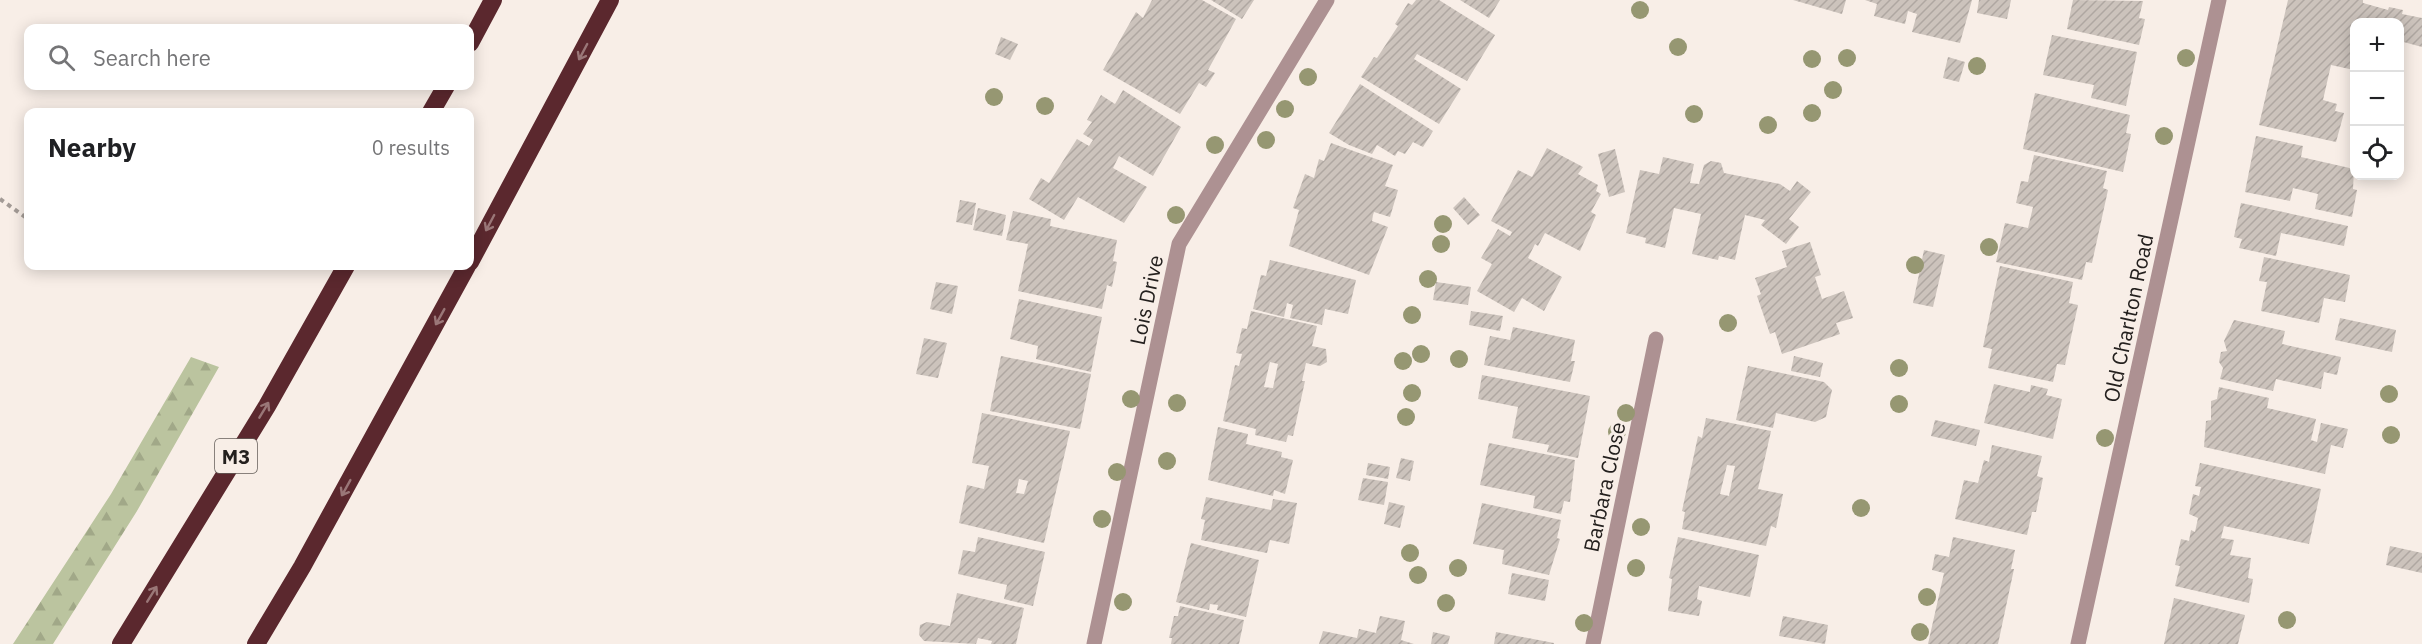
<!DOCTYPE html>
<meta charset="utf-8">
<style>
:root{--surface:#fff;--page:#f2f2f2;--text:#202124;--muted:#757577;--line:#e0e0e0}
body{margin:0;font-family:"IBM Plex Sans",sans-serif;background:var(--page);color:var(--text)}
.controls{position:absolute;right:18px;top:18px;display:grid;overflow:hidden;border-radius:12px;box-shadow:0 3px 15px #0003}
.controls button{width:54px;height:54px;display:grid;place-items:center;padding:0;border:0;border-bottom:2px solid var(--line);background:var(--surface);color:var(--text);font:30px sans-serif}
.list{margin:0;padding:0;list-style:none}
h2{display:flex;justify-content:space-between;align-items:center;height:78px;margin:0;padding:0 24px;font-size:26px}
h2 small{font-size:20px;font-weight:400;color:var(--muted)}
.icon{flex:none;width:33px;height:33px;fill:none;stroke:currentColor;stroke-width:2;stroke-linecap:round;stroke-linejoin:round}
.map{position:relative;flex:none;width:2422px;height:644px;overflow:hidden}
.search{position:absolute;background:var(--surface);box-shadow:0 3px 15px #0003;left:24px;top:24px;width:450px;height:66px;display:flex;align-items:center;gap:15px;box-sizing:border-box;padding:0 21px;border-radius:12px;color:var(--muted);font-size:22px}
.panel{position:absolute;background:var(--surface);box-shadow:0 3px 15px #0003;left:24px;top:108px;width:450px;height:162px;border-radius:12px}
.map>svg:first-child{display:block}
.forest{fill:url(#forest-firs)}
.building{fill:url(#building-hatch);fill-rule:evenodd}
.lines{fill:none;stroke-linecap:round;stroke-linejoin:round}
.path{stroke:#a39b96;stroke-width:4;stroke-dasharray:4.5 4.5;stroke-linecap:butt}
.street{stroke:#ad9192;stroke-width:15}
.highway{stroke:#5b282e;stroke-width:18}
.tree{fill:#969772}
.oneway{stroke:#9a7778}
.labels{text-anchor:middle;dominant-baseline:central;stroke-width:6;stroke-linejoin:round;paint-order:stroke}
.shield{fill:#f8eee7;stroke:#645e5a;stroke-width:1.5}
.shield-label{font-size:20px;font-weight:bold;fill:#24201e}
.street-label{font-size:21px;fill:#24201e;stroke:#f8eee7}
</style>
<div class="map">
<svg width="2422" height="644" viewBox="0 0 2422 644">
<defs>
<pattern id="forest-firs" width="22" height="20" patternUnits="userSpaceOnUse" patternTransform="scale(1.5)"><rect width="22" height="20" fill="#bbc49f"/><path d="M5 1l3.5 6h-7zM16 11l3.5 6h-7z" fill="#a1a888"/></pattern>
<pattern id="building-hatch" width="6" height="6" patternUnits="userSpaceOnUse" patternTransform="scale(1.5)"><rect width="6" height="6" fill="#ccc3bc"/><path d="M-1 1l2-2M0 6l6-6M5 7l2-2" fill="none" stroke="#afa7a1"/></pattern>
</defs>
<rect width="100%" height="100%" fill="#f8eee7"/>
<!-- forest -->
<path class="forest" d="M191 357 219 367 137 511 53 644H13L111 494Z"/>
<!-- building -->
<path class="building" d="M1152 0H1202L1236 19 1208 70 1215 73 1206 87 1199 83 1180 114 1103 70 1136 12 1143 18Z
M1211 0H1254L1242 19Z
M1416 0H1439L1495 35 1467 81 1417 54 1414 59 1461 89 1439 124 1361 77 1374 57 1377 58 1398 26 1395 24 1408 3 1412 5Z
M1460 0H1500L1489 18Z
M1793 0H1846L1842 14Z
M1865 0H1972L1960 43 1912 32 1917 14 1908 11 1905 24 1874 16 1877 4Z
M1979 0H2011L2007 19 1977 13Z
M2073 0 2143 1 2139 18 2145 19 2139 45 2067 29Z
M2288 0H2363V3L2388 10 2389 7 2403 10 2402 14 2422 18V47L2400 41V22H2354V70L2331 65 2323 100 2337 104 2335 111 2344 113 2336 142 2259 125Z
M2052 35 2137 52 2126 106 2091 98 2094 85 2043 75Z
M1001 37 1018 44 1010 60 995 54Z
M1948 57 1965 62 1959 82 1943 78Z
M1360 84 1433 131 1423 147 1413 142 1405 154 1398 151 1395 156 1377 145 1372 154 1349 145 1329 133Z
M1123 90 1181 127 1153 176 1119 156 1113 168 1147 187 1124 223 1078 197 1064 220 1029 199 1041 178 1049 183 1077 139 1089 146 1093 140 1083 134 1092 122 1087 120 1101 95 1115 104Z
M2035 93 2130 115 2126 133 2131 134 2123 172 2023 149Z
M2256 136 2303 146 2301 157 2354 169 2353 189 2357 190 2352 217 2315 209 2318 194 2293 188 2290 201 2245 192Z
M1331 143 1393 165 1385 186 1398 190 1390 217 1374 212 1373 215 1372 221 1388 227 1369 275 1289 246 1299 210 1293 208 1305 174 1314 178 1319 159 1324 161Z
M1547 148 1583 167 1578 174 1598 185 1596 191 1601 194 1591 212 1596 215 1580 251 1545 233 1538 246 1535 244 1528 258 1562 277 1544 311 1522 298 1514 312 1477 291 1492 264 1481 258 1498 229 1510 236 1512 232 1491 221 1518 170 1532 177Z
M1615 149 1625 192 1609 197 1598 154Z
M2034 155 2107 171 2103 188 2108 190 2092 263 2086 262 2082 280 1996 262 2005 223 2028 228 2033 207 2016 203 2021 181 2028 182Z
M1663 157 1694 164 1690 183 1699 184 1704 165 1711 161 1721 163 1724 173 1780 184 1790 191 1797 181 1811 192 1789 219 1799 227 1786 244 1761 225 1765 220 1745 215 1735 260 1719 256 1718 260 1692 254 1701 214 1674 208 1665 248 1645 243 1646 238 1626 233 1640 170 1659 174Z
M1464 197 1480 215 1468 225 1453 208Z
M960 200 976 203 972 225 956 222Z
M2241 203 2348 226 2344 246 2281 233 2276 256 2239 248 2242 239 2234 237Z
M978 208 1006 215 1002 236 973 230Z
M1013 211 1051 219 1050 226 1117 240 1113 261 1117 262 1112 287 1107 285 1102 309 1018 291 1028 244 1006 240Z
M1810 242 1821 275 1815 277 1822 299 1844 291 1853 318 1836 323 1840 334 1782 354 1775 332 1770 334 1757 296 1761 294 1755 278 1787 267 1782 251Z
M1924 250 1945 255 1933 307 1913 303Z
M2264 257 2350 275 2345 302 2324 298 2319 323 2261 311 2267 282 2259 281Z
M1270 260 1356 280 1348 314 1325 309 1322 325 1290 318 1293 305 1287 303 1284 317 1253 309 1261 275 1266 276Z
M2000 266 2073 282 2069 303 2078 305 2065 365 2057 364 2053 382 1988 368 1992 349 1983 347Z
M936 282 958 286 952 314 930 309Z
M1436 282 1471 287 1468 305 1433 300Z
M1019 299 1102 317 1091 372 1036 359 1038 346 1010 339Z
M1251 311 1317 326 1312 346 1326 349 1327 362 1320 366 1306 363 1302 381H1305L1293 436 1288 435 1286 442 1255 435 1256 429 1223 421 1235 365 1239 366 1242 354 1236 353 1242 328 1247 329ZM1270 362 1278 364 1273 388 1264 387Z
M1471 311 1503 316 1500 331 1469 325Z
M2340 318 2396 330 2392 352 2335 340Z
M2234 320 2285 331 2282 344 2341 357 2337 375 2324 372 2321 389 2276 379 2273 391 2220 379 2223 368 2219 362 2221 352 2227 351 2224 341Z
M1513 327 1575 340 1571 361H1575L1570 382 1484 365 1490 336 1510 340Z
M924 338 947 343 938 378 916 374Z
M1001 356 1091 374 1080 429 990 411Z
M1794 356 1823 363 1820 377 1791 371Z
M1748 366 1824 382 1832 390 1826 417 1815 422 1776 413 1773 428 1736 420Z
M1482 375 1590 396 1578 458 1547 452 1549 445 1512 438 1518 407 1478 399Z
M1994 384 2030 392 2031 385 2048 389 2046 395 2062 399 2053 439 1984 423Z
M2219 387 2269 398 2267 408 2316 419 2311 440 2317 442 2321 423 2348 429 2343 448 2331 445 2325 474 2204 447 2206 421 2211 420V401L2217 399Z
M982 413 1070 431 1044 543 959 523 967 485 984 489 989 466 972 463ZM1019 479 1028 481 1024 494 1016 493Z
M1706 418 1771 431 1758 489 1783 494 1776 528 1771 526 1766 546 1682 529 1685 512 1682 511 1698 436 1702 438ZM1727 465 1735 466 1729 496 1720 494Z
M1935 420 1980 430 1976 446 1931 436Z
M1218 427 1248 434 1246 444 1282 452 1281 457 1293 460 1285 494 1274 490 1273 496 1208 480Z
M1489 443 1575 460 1570 502 1564 501 1561 514 1533 508 1535 496 1480 485Z
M1992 445 2042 456 2037 476 2043 478 2036 512H2032L2027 535 1955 519 1964 480 1978 483 1984 460 1989 462Z
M1401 458 1414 461 1410 481 1396 478Z
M1368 463 1390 467 1388 479 1366 475Z
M2200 463 2321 489 2309 544 2224 526 2221 538 2234 540 2230 555 2251 558 2248 578 2253 579 2249 603 2175 586 2180 566 2175 565 2181 539 2189 541 2191 530 2195 532 2198 518 2189 514 2193 494 2199 496 2201 487 2195 486Z
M1363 478 1388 482 1384 505 1358 500Z
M1206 497 1271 510 1273 499 1297 503 1289 544 1270 540 1267 553 1201 540 1205 520 1201 519Z
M1389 502 1405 506 1400 528 1384 524Z
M1482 503 1561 520 1557 538 1560 539 1549 575 1502 564 1504 550 1473 544Z
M978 537 1045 552 1033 606 1004 599 1007 585 958 574 963 550 975 552Z
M1678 537 1759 555 1750 597 1699 586 1697 599 1702 601 1699 616 1668 611 1672 579 1669 578Z
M1953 537 2015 550 2011 569H2014L1998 644H1928L1944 573 1932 570 1935 554 1949 557Z
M1191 543 1259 560 1246 617 1217 610 1218 605 1210 604 1209 610 1176 602Z
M2390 546 2422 553V573L2386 565Z
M1512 573 1549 580 1545 601 1508 594Z
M957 593 1024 608 1016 644H991L992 641 978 638 976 644 924 641 919 635 920 625 927 622 950 626Z
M2174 598 2245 615 2238 644H2164Z
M1180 606 1244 620 1239 644H1171L1172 638H1169L1174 616H1178Z
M1380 616 1405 621 1401 640 1414 644H1319L1323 631 1357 638 1359 629 1376 633Z
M1783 616 1828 625 1825 644 1779 636Z
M1433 632 1450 636 1448 644H1431Z
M1496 632 1554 643V644H1494Z"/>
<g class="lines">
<!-- path -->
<path class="path" d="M0 199 28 219"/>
<!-- street -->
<path class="street" d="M1094 644 1179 244 1327 0
M1593 644 1656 339
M2078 644 2219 0"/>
<!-- highway -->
<path class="highway" d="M470 43 493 0
M431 112 446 86
M470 262 610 0
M121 644 267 406 346 266
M256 644 302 567 467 266"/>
</g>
<!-- trees -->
<g class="tree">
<circle cx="1640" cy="10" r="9"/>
<circle cx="1678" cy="47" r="9"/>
<circle cx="1847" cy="58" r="9"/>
<circle cx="2186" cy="58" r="9"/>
<circle cx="1812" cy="59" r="9"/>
<circle cx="1977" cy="66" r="9"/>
<circle cx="1308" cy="77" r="9"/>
<circle cx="1833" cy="90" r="9"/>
<circle cx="994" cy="97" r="9"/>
<circle cx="1045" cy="106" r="9"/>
<circle cx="1285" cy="109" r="9"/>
<circle cx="1812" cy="113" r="9"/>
<circle cx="1694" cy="114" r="9"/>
<circle cx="1768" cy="125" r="9"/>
<circle cx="2164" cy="136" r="9"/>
<circle cx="1266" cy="140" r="9"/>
<circle cx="1215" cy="145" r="9"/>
<circle cx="1176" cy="215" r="9"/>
<circle cx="1443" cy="224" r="9"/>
<circle cx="1441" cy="244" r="9"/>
<circle cx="1989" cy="247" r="9"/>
<circle cx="1915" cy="265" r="9"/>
<circle cx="1428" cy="279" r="9"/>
<circle cx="1412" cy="315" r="9"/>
<circle cx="1728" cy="323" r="9"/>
<circle cx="1421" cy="354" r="9"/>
<circle cx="1459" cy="359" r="9"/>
<circle cx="1403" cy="361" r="9"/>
<circle cx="1899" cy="368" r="9"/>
<circle cx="1412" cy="393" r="9"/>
<circle cx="2389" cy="394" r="9"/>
<circle cx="1131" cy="399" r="9"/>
<circle cx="1177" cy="403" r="9"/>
<circle cx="1899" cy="404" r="9"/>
<circle cx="1626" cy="413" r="9"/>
<circle cx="1406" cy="417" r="9"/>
<circle cx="1617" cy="432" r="9"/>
<circle cx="2391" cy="435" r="9"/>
<circle cx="2105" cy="438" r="9"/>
<circle cx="1167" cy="461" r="9"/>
<circle cx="1117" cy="472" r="9"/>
<circle cx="1861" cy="508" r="9"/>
<circle cx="1102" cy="519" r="9"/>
<circle cx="1641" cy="527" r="9"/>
<circle cx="1410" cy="553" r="9"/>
<circle cx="1458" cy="568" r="9"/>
<circle cx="1636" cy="568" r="9"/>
<circle cx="1418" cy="575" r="9"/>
<circle cx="1927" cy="597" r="9"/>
<circle cx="1123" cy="602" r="9"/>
<circle cx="1446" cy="603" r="9"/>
<circle cx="2287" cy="620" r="9"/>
<circle cx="1584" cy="623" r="9"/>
<circle cx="1920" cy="632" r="9"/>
</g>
<!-- one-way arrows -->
<defs><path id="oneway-shaft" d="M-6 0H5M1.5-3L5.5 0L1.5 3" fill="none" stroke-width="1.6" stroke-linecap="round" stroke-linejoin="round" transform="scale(1.5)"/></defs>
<g class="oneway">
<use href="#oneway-shaft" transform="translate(583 52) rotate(118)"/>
<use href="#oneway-shaft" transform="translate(490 223) rotate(118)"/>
<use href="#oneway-shaft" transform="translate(440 317) rotate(119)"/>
<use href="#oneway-shaft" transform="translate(264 410) rotate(-59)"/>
<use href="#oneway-shaft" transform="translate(346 488) rotate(119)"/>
<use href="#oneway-shaft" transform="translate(152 594) rotate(-58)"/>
</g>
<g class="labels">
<!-- shield labels -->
<rect class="shield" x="215" y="439" width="42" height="34" rx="4.5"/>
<g class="shield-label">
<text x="236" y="456">M3</text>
</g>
<!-- street labels -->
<g class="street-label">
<text transform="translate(1146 300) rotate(-78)">Lois Drive</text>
<text transform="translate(2128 318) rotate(-78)">Old Charlton Road</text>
<text transform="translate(1604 487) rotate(-78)">Barbara Close</text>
</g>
</g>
</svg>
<div class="controls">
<button>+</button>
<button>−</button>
<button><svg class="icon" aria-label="locate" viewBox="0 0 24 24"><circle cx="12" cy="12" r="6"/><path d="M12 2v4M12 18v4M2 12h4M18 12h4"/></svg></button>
</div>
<div class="search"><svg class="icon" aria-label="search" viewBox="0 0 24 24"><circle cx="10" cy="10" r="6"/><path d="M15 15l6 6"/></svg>Search here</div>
<section class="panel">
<h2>Nearby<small>0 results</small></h2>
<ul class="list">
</ul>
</section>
</div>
